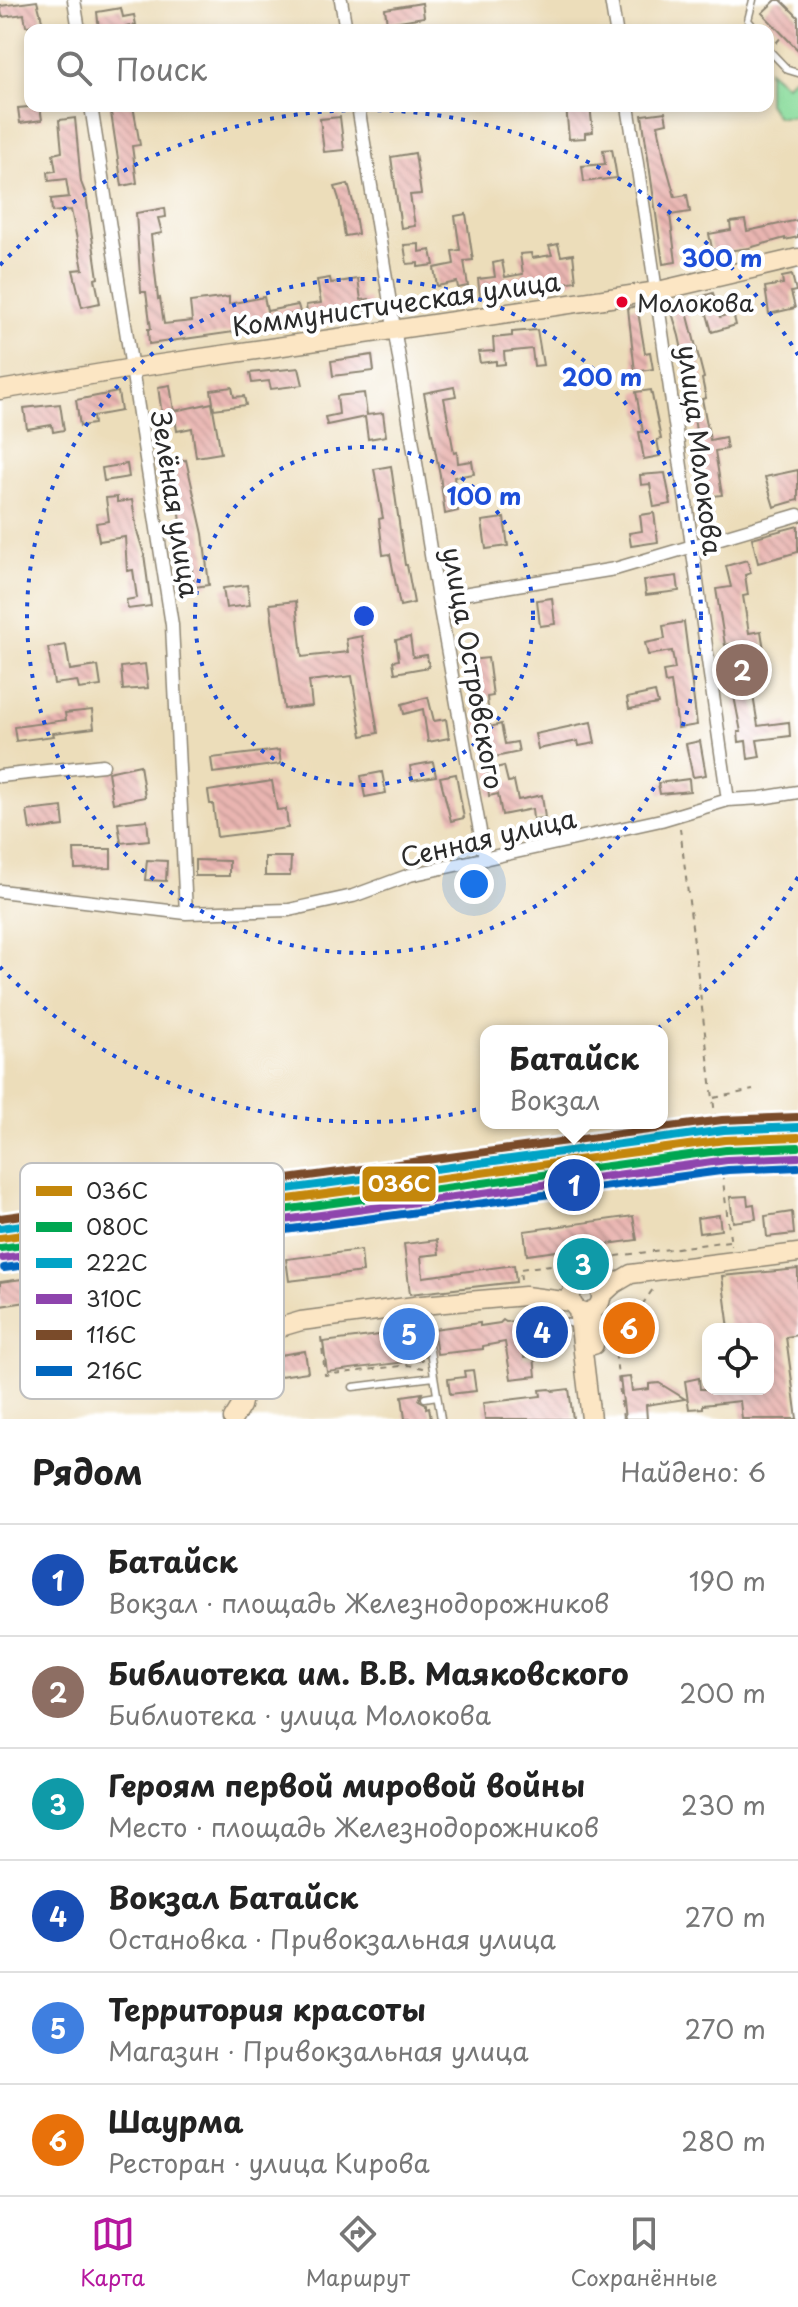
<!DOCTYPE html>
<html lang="ru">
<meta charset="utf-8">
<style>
:root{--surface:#fff;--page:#f2f2f2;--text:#222;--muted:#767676;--line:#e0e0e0;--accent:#b5179e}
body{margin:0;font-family:"Playpen Sans",sans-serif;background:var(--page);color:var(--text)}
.controls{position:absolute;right:24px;bottom:24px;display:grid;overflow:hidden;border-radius:16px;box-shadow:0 4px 12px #0003}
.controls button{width:72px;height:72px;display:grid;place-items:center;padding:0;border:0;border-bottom:2px solid var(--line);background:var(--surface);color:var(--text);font:40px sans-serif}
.you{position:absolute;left:474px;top:884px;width:28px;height:28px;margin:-20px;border:6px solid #fff;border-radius:50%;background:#1a73e8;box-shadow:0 0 0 12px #1a73e833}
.badge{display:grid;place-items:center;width:52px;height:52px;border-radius:50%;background:var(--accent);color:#fff;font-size:26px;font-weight:700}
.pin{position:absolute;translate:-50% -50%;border:4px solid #fff;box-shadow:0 2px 8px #0006}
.popup{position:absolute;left:480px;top:1025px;width:188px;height:104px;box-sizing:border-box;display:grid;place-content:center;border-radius:16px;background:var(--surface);filter:drop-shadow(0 2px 6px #0005);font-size:26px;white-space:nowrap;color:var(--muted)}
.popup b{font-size:30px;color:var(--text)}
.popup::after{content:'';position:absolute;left:50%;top:100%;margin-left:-16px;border:16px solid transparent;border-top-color:var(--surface)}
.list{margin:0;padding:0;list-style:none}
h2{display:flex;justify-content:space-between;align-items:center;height:104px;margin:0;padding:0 32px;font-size:34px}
h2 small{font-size:26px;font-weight:400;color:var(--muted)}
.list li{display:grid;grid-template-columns:52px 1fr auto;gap:24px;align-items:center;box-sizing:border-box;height:112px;padding:0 32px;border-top:2px solid var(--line)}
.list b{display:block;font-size:30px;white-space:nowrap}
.list p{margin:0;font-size:26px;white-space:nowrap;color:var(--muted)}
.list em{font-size:26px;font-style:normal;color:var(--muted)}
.icon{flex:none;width:44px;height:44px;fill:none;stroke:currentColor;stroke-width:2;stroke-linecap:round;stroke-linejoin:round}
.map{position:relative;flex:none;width:798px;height:1419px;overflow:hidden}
.search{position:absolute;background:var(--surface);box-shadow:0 4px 12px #0003;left:24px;right:24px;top:24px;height:88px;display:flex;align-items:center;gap:20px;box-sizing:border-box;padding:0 28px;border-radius:16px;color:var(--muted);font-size:30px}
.sheet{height:776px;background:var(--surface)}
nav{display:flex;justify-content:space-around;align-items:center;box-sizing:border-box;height:112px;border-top:2px solid var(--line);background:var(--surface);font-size:22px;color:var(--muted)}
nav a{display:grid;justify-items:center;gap:4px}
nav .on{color:var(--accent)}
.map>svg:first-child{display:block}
.green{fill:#89db9b;stroke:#5a8363;stroke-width:2}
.building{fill:url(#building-back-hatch)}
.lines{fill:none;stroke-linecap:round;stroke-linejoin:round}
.lane-casing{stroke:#8c8472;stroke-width:9}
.street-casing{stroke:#8c8472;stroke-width:15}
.secondary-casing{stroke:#8c8472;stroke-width:21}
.path{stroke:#8c8472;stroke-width:2;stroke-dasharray:6 6;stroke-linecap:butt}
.lane{stroke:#fff;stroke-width:6}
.street{stroke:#fff;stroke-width:12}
.secondary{stroke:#fce6c4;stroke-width:18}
.rail{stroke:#2b2b2b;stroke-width:3}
.rail-1-casing{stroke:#fff;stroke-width:14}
.rail-2-casing{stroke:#fff;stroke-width:14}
.rail-3-casing{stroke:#fff;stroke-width:14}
.rail-4-casing{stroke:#fff;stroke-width:14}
.rail-5-casing{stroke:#fff;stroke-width:14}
.rail-6-casing{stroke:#fff;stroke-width:14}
.rail-1{stroke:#c4870b;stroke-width:8}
.rail-2{stroke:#00a651;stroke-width:8}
.rail-3{stroke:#02a3c6;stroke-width:8}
.rail-4{stroke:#8e44ad;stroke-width:8}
.rail-5{stroke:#7a4b2a;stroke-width:8}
.rail-6{stroke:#0065bd;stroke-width:8}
.ring{fill:none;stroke:#1d4ed8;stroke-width:4;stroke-dasharray:4 8}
.bus-dot{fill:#e4002b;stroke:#fff;stroke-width:3}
.labels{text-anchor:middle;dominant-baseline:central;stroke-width:8;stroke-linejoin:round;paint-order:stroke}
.bus-label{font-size:24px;fill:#2b2b2b;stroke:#fff;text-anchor:start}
.street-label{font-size:26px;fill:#2b2b2b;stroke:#fff}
.key{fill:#fff;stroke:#bfbfbf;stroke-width:2}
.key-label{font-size:22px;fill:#2b2b2b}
.centre{fill:#1d4ed8;stroke:#fff;stroke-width:4}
.ring-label{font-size:24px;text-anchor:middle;font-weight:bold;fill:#1d4ed8;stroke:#fff;stroke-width:8;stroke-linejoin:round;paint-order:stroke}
.line-badge{stroke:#fff;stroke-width:3}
.badge-label{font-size:22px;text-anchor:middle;font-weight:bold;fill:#fff}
</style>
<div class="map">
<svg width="798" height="1419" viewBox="0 0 798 1419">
<defs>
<pattern id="building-back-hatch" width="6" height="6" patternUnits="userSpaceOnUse" patternTransform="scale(2)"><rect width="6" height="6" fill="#e9b5b1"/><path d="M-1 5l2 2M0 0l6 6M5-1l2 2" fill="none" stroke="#c89c98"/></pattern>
</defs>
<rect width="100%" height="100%" fill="#fff"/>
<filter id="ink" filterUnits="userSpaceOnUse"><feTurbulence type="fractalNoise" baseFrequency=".0125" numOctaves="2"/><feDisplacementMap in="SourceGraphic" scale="16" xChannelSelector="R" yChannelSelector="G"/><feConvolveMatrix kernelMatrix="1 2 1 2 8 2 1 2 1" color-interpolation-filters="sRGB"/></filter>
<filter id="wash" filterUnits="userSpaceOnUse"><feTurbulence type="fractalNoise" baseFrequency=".006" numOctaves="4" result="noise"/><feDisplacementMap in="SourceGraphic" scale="32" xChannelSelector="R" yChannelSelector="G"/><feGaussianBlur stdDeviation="1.8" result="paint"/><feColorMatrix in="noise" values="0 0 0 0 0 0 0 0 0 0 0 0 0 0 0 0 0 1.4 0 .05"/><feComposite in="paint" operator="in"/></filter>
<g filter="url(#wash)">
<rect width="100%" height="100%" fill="#ecddba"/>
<!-- green -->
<path class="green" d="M768 70 786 85 794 77 798 81V117H777L768 103Z"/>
<g id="blocks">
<!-- building -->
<path class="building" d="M776 0H781L798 17V50L762 13Z
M37 1 43 24 26 26 24 14 2 17 0 6Z
M422 3 424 17 387 23 385 9Z
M121 8 123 17 134 15 136 25 125 27 126 30H99L97 12Z
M40 106 42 120 20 123 18 108Z
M110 106H133L140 145 132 146 137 183 122 186Z
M566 106H590L593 132 585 133V138L569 139Z
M665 112 667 123 658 125 664 157 675 197 687 195 690 212 670 215 676 262 663 264 642 115Z
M340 117 344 150 324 152 320 119Z
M75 118 81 182 86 195 98 278 95 279 100 303 82 307 73 270 83 269 71 210 52 212 51 199 69 197 66 179 49 181 48 172 56 171 53 154 62 152 59 120Z
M612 149 617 178 584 182 582 166 605 164 603 150Z
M415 153 421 194 410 195 415 226 401 228 391 157Z
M348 184 353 202 358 234 345 236 339 199 335 187Z
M165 208 166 217 158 218 162 233 151 235 158 299 160 298 164 324 192 321 190 302 229 297V304L264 297 267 311 298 305 300 312 289 315 291 324 282 325 281 317 247 324 248 330 149 344 148 329H151L146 292H141L136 213Z
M466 214 473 260 464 261 468 286 458 288 457 282 437 286 434 268 454 264 452 251 460 250 455 216Z
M745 220 747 231 798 220V237L785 240V238L749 248 713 253 709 234 731 230 730 222Z
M419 244V252L431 250 434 265 418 267V263L407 264 404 245Z
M558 244 561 256 573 254 576 281 480 297 478 279 495 277 493 263 502 261 505 277 523 274 520 254 531 253 532 258 552 255 549 246Z
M792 275 796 291 791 292 795 308 769 314 765 287 783 284 782 277Z
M330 278 331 283 358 279 361 300 369 299 370 311 357 313 358 315 347 316V314L308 320 306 305 321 303 317 280Z
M713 293 720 317 733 313 736 325 712 332 705 307 687 312 704 378 702 379 706 398 702 399 710 440 725 437 727 449 715 451 722 495 705 497 690 388 679 336 670 306Z
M637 306 645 353 650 352 653 369 635 372 628 308Z
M537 330 543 365 534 366 532 349 504 352 505 364 496 365V361L480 363 478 352 494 351 493 338 512 336V332Z
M372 355 374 371 333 376 331 361Z
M299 368 303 385 271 389 269 381 252 383 250 373Z
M170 385 174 411 212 403 221 453 196 457 192 428 177 431 175 418 163 421 158 387Z
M232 387 234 397 244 396 246 405 214 409 211 390Z
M454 387 456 396 444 398 454 453 457 452 458 463 472 461 474 474 454 477 458 511 445 514 440 475 424 393Z
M651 390 661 439 657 440 660 456 644 459 639 432H643L636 392Z
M118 392 121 411 93 416 94 424 80 426 76 400Z
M364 393 367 415 383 413 386 436 368 439 365 417 327 425 325 417 339 414 337 396Z
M60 404 64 430 53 432 52 425 27 429 24 408Z
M186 460 203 534 209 585 194 587 191 561H188L182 529 173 462Z
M127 464 129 477 104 481 102 468Z
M391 466 405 565H407L414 603 400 606 390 554 383 555 379 519 383 518 374 469Z
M798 470V500L774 507 765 477Z
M665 473 671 504 654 507 650 484 641 485 640 475Z
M117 497V502L132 500 137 531 144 554 151 606 128 609 126 600 137 598 133 570 127 571 125 537 99 541 96 523 109 521 106 498Z
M654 513 658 542 631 546 629 533 642 531 640 515Z
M504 518 508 546 486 549 482 521Z
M798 526V552L758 563 752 538Z
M747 560 751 573 745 575 748 595 743 596 749 633 761 631 765 656 751 658 754 677H750L758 726 789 722 790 736 757 740 760 757 748 759 746 741 739 742 738 732H741L732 686 730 662 741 661 738 643 725 645 716 589 731 587 726 566Z
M677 576 679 591 646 595 644 580Z
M247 585 250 605 226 608 223 588Z
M552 598 555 624 540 626 537 600Z
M296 601 302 657 348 652 346 639 362 636 378 733 362 736 352 676 309 681 312 706 284 709 270 604Z
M684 622 697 725 678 728 671 682 665 683 663 671 675 669 672 651 648 655 645 643 665 639 663 626Z
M410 637 413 657 427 655 429 667 395 673 393 661 399 660 396 640Z
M66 645 70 670 98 666 101 686 79 689 77 681 54 684 48 648Z
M488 658 493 696 487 697 490 727 501 724 505 744 517 742 519 752 495 757 491 736 479 738 469 660Z
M145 664 148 688 123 690 121 667Z
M655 692 658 704 629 709 627 698Z
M428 697 434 721 446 719 449 738 428 742 423 709 404 714 402 704Z
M92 710 94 728 53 733 54 736 16 741 14 727 66 720 65 713Z
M591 722 595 743 579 746 578 741 538 749 535 734Z
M700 741 706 775 693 777 686 744Z
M279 750 281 764 213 773 211 758Z
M433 762 436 776 412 780 410 766Z
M140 765 145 797 113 803 108 772Z
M504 766 508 782 514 781 518 800 542 795 545 818 533 819 532 809 502 815 498 794 489 796 488 785H491L487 770Z
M382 772 386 793 365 797 361 776Z
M456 774 464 818 451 821 440 777Z
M689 779 690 791 660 794 658 783Z
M272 781 277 810 286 809 288 828 217 837 213 804H210L208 791Z
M62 807 64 826 30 830 27 811Z
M147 820 149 840 121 843 118 823Z
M74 849H111V868L75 869Z
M265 857H291L290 876H265Z
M147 860 167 861 166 881 145 880Z
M195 860 229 861V876H195Z
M747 1196 748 1205 754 1204 756 1219 733 1222 730 1197Z
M792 1212 794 1234 767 1237 765 1216Z
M719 1215 721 1230 699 1233 697 1218Z
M633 1216 637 1240 527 1255 524 1231Z
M437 1240 439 1254 421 1256 423 1277 514 1265 516 1282 410 1294 404 1244Z
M361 1250 363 1272 289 1281 286 1259Z
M798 1269V1335L786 1337 797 1419H742L740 1401 703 1405V1408L689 1409 685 1381 699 1378 700 1389H768V1329H729L722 1276Z
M37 1277 40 1300 0 1306V1282Z
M208 1295 211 1319 170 1324 166 1300Z
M503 1320 506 1322 514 1321 520 1326 524 1358 534 1356 536 1376 511 1379 505 1342 483 1346V1349L437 1354 433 1329 480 1323V1326L500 1323Z
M418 1330 421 1331 425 1356H421L422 1360 327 1372 323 1342Z
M212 1338 217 1367 162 1372 158 1345Z
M305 1351 308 1372 266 1378 264 1366 268 1357Z
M141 1358 143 1376 104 1381 102 1363Z
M74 1365 77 1384 53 1387 51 1368Z
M473 1370 476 1391 450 1394 448 1379 465 1377 464 1371Z
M630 1377 632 1391 649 1389V1384L659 1383 685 1399 646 1405 647 1419H625L620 1378Z
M550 1389 553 1391 569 1389 573 1419H485L483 1403 541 1396 540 1390Z
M422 1393 419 1400 426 1404V1408L429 1407 431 1419H405L402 1396Z"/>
</g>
</g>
<g filter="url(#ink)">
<use href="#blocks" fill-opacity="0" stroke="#8c8472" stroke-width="2"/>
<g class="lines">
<defs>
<path id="lane" d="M753 0 748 20 756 30
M768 49 788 70 798 73
M243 1265 256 1333 260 1337
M530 1302 546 1319 575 1324
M423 1308 441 1419
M353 1387 434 1377
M425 1398 437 1396"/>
<path id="street" d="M74 0 79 30
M341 0 346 30
M611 0 616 30
M91 106 172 625 186 913
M358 106 438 598 485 859
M628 106C665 337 694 569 728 800
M438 598 615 569 798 515
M0 776 103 765
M0 891 186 913 289 910 353 896 410 875 661 820 728 800 761 798 798 792"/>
<path id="secondary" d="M0 390 133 368 658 291 798 258
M571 1297a15 15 0 1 1 30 0a15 15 0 1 1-30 0Z
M601 1296 614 1284 631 1274 798 1253
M578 1310 591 1419
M592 1310 594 1345
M233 1419 241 1406 252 1362 263 1340 277 1328 301 1321 422 1305 525 1296 571 1302"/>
</defs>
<!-- lane casing -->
<use href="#lane" class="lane-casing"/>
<!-- street casing -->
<use href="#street" class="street-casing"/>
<!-- secondary casing -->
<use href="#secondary" class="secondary-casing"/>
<!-- path -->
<path class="path" d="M776 43 783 35
M680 828 731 1246
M714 1098 753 1090
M521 1280 520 1269 729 1241
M608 1331 618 1329
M321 1337 325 1375 408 1365 423 1368
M623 1419 612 1324 638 1311 655 1286"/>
<!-- lane -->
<use href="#lane" class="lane"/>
<!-- street -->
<use href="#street" class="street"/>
<!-- secondary -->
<use href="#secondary" class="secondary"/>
<!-- rail -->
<path class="rail" d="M0 1258 21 1255"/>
<defs>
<path id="rail-1" d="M0 1238 725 1140 798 1137"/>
<path id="rail-2" d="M1 1248 726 1150 798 1147"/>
<path id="rail-3" d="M0 1228 724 1130 798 1127"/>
<path id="rail-4" d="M3 1258 727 1160 798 1157"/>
<path id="rail-5" d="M0 1218 722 1120 797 1117"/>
<path id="rail-6" d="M4 1268 728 1170 798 1167"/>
</defs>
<!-- rail-1 casing -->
<use href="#rail-1" class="rail-1-casing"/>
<!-- rail-2 casing -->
<use href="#rail-2" class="rail-2-casing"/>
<!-- rail-3 casing -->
<use href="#rail-3" class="rail-3-casing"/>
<!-- rail-4 casing -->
<use href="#rail-4" class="rail-4-casing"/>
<!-- rail-5 casing -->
<use href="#rail-5" class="rail-5-casing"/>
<!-- rail-6 casing -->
<use href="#rail-6" class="rail-6-casing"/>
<!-- rail-1 -->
<use href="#rail-1" class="rail-1"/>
<!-- rail-2 -->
<use href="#rail-2" class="rail-2"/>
<!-- rail-3 -->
<use href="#rail-3" class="rail-3"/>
<!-- rail-4 -->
<use href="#rail-4" class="rail-4"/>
<!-- rail-5 -->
<use href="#rail-5" class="rail-5"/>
<!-- rail-6 -->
<use href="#rail-6" class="rail-6"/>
</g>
</g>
<!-- distance rings -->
<g class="ring">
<circle cx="364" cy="616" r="169"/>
<circle cx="364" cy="616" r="337"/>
<path d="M798 877A506 506 0 0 1 0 967M0 265A506 506 0 0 1 798 355"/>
</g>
<!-- markers -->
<circle class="bus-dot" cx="622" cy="302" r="7"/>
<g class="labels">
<!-- bus labels -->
<g class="bus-label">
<text x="637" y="302">Молокова</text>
</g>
<!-- street labels -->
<g class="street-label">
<text transform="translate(396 303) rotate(-8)">Коммунистическая улица</text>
<text transform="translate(701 450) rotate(83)">улица Молокова</text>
<text transform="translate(176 504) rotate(81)">Зелёная улица</text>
<text transform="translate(474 668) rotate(80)">улица Островского</text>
<text transform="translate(488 837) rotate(-13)">Сенная улица</text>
</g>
</g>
<!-- legend -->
<rect x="20" y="1163" width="264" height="236" rx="12" class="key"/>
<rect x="36" y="1186" width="36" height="10" fill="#c4870b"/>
<rect x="36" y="1222" width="36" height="10" fill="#00a651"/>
<rect x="36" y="1258" width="36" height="10" fill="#02a3c6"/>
<rect x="36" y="1294" width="36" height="10" fill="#8e44ad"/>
<rect x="36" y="1330" width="36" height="10" fill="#7a4b2a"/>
<rect x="36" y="1366" width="36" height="10" fill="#0065bd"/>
<g class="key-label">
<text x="86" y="1199">036С</text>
<text x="86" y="1235">080С</text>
<text x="86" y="1271">222С</text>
<text x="86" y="1307">310С</text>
<text x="86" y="1343">116С</text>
<text x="86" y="1379">216С</text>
</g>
<circle cx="364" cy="616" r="12" class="centre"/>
<g class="ring-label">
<text x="722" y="267">300 m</text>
<text x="602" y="386">200 m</text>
<text x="484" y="505">100 m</text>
</g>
<rect class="line-badge" x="361" y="1165" width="76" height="38" rx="8" fill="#c4870b"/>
<g class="badge-label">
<text x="399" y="1192">036С</text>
</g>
</svg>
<div class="controls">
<button><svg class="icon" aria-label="locate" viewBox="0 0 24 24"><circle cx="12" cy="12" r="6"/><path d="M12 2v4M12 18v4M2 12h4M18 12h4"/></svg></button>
</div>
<div class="you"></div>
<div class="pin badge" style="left:574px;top:1185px;background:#1a4fb4">1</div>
<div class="popup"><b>Батайск</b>Вокзал</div>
<div class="pin badge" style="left:742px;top:670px;background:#8d6e63">2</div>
<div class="pin badge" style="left:583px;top:1264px;background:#0f9aa8">3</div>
<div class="pin badge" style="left:542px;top:1332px;background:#1a4fb4">4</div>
<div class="pin badge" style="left:409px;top:1334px;background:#3f7fe0">5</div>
<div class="pin badge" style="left:629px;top:1328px;background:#e8710a">6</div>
<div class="search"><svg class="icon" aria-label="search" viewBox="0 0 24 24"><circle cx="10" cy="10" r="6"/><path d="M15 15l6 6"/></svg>Поиск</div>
</div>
<section class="sheet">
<h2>Рядом<small>Найдено: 6</small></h2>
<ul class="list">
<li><span class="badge" style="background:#1a4fb4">1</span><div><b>Батайск</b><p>Вокзал · площадь Железнодорожников</p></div><em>190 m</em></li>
<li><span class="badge" style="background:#8d6e63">2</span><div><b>Библиотека им. В.В. Маяковского</b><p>Библиотека · улица Молокова</p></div><em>200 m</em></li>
<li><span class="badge" style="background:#0f9aa8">3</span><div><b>Героям первой мировой войны</b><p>Место · площадь Железнодорожников</p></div><em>230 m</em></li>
<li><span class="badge" style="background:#1a4fb4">4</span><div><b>Вокзал Батайск</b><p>Остановка · Привокзальная улица</p></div><em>270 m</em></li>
<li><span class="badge" style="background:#3f7fe0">5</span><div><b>Территория красоты</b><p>Магазин · Привокзальная улица</p></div><em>270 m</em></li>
<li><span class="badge" style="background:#e8710a">6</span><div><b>Шаурма</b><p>Ресторан · улица Кирова</p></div><em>280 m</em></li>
</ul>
</section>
<nav>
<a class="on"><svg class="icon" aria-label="map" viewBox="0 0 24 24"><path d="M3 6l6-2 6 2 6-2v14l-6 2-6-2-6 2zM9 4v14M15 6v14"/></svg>Карта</a>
<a><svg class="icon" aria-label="directions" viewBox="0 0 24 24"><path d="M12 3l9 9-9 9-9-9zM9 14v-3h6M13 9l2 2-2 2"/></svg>Маршрут</a>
<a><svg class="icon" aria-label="saved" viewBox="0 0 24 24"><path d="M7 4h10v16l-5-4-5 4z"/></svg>Сохранённые</a>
</nav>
